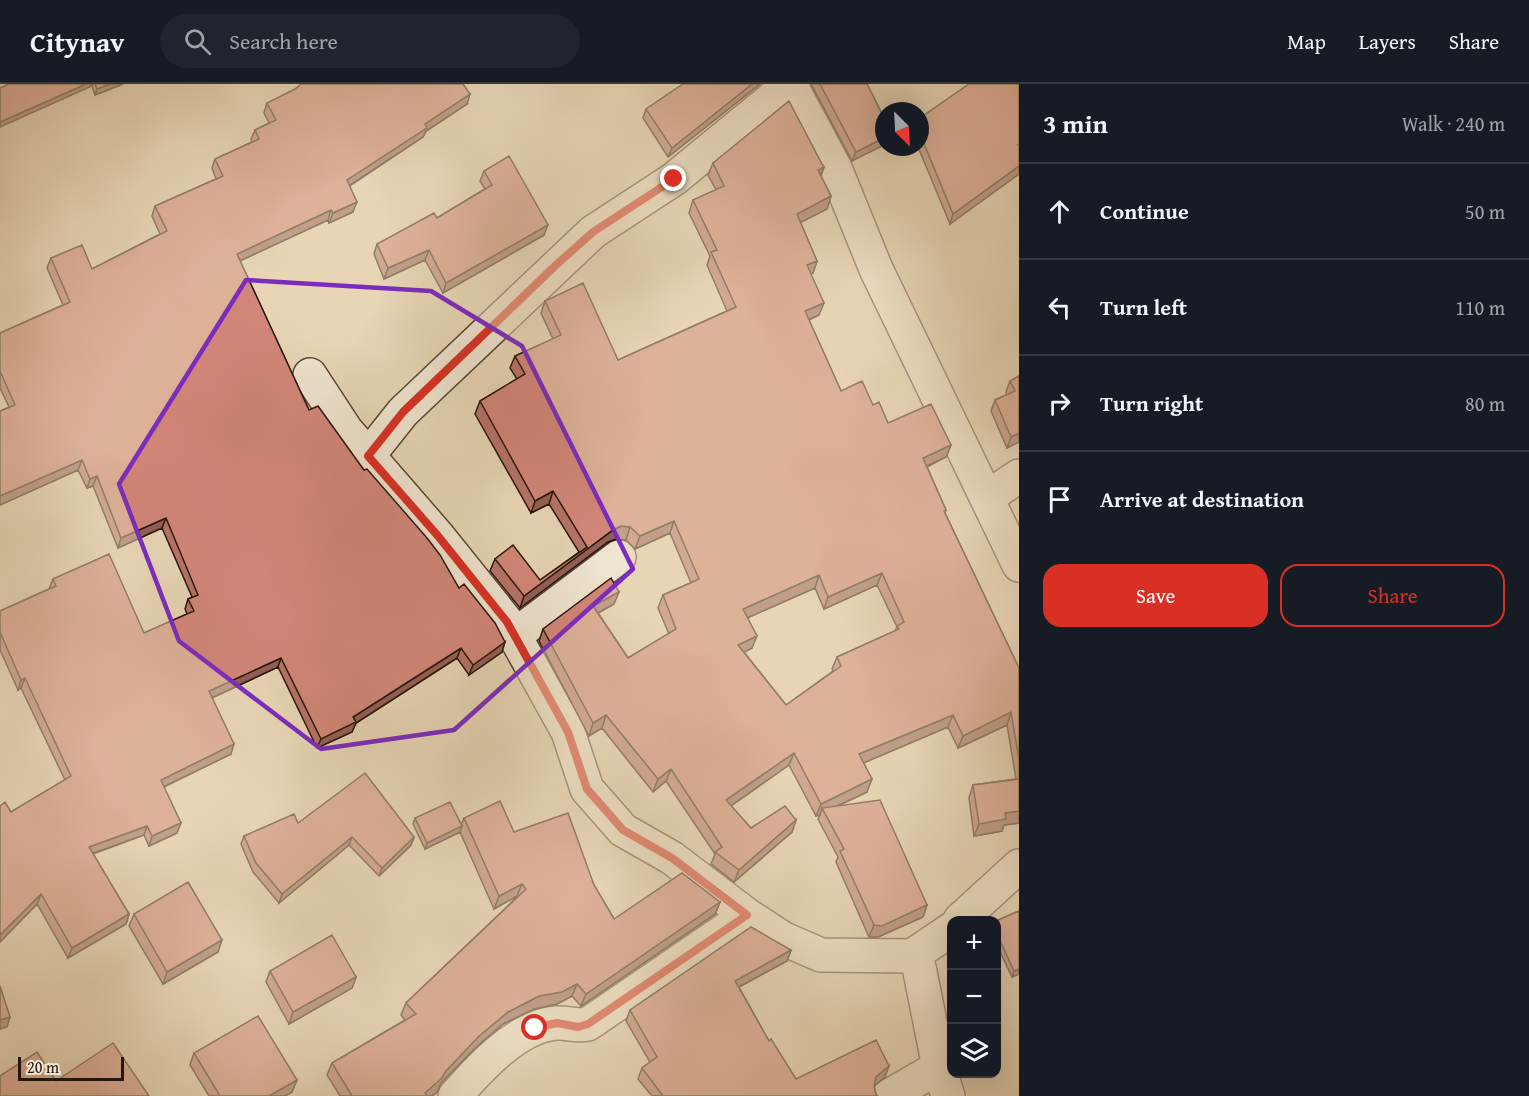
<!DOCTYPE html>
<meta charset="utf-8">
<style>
:root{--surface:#171b24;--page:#20242c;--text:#f1f3f6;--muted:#9ea1a6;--line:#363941;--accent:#d93025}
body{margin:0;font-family:"Gentium Book Plus",serif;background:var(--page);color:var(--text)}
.controls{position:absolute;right:18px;bottom:18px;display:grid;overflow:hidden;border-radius:12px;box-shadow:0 6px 24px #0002}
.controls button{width:54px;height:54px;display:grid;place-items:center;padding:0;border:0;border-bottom:2px solid var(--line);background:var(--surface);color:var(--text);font:30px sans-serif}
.compass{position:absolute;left:875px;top:18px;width:54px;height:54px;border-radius:50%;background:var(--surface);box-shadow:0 6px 24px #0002;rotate:156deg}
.scale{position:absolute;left:18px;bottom:15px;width:106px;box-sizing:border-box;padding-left:6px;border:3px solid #29160b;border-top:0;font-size:16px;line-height:21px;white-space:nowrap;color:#29160b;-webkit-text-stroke:4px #efe4cf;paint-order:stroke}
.stop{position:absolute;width:18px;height:18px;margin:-14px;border:4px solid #d93025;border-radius:50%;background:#fff}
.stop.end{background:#d93025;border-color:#fff;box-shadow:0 2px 6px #0008}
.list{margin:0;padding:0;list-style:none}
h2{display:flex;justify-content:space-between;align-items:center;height:78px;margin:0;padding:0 24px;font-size:26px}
h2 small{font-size:20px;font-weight:400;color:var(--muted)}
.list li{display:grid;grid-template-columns:39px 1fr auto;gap:18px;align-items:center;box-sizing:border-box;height:96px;padding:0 24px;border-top:2px solid var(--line)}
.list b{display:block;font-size:22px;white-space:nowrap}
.list em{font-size:20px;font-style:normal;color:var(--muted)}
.actions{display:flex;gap:12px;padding:18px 24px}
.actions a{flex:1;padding:14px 0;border:2px solid var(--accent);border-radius:18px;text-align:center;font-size:21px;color:var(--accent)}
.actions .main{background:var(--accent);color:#fff}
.icon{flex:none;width:33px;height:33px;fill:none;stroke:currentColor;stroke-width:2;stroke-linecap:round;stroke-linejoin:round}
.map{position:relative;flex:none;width:1019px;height:1012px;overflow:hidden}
header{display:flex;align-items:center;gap:36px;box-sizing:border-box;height:84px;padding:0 30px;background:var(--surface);border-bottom:2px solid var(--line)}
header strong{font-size:28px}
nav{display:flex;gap:33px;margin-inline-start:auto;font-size:21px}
.search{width:420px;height:54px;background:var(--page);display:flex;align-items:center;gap:15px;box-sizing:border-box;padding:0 21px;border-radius:33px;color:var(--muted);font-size:22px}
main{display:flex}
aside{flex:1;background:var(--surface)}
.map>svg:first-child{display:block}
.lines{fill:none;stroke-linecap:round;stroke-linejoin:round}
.minor-casing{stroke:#584636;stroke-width:36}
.minor{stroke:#efe4cf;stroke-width:33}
.wall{fill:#b57368;stroke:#29160b;stroke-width:1.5;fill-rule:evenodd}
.shaded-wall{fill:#935e55;stroke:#29160b;stroke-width:1.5}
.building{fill:#d28679;stroke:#29160b;stroke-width:1.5;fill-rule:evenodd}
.route{stroke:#d93025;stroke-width:8}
.marked{fill:none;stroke:#7b2cbf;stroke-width:4.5;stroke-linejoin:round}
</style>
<header>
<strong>Citynav</strong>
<div class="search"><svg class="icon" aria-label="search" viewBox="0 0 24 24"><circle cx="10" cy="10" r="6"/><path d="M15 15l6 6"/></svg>Search here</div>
<nav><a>Map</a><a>Layers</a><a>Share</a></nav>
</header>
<main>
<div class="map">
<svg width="1019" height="1012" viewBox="0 0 1019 1012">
<rect width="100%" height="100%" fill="#e7d5b5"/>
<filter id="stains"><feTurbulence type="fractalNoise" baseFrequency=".00333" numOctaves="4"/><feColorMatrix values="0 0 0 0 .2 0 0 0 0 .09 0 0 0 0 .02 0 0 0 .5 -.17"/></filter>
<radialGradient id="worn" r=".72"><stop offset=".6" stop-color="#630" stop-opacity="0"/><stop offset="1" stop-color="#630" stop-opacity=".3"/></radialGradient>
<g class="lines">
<defs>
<path id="minor" d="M790 0 835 84 876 185 1019 481
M310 291 346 346 438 452 507 538 568 648 587 705 623 746 672 774 747 831 784 855 821 871 912 872
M368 372 403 328 593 148 674 95 790 0
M988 413 1019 392
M514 552 619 473
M960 836 1019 782
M939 983 919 883 912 872 952 845
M455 1012C479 985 517 942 556 939 567 938 576 943 588 940L747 831
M889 1012 939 983 948 1012"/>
</defs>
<!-- minor casing -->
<use href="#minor" class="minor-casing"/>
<!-- minor -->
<use href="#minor" class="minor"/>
</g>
<!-- wall -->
<path class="wall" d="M9 0H123L95 11 92 2Z
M760 0 668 73 643 34 646 25Z
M811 0H867L884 34 852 77Z
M1019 0 950 140 918 63H920V34Z
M267 19 467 20 426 47 423 53 350 102 353 128 329 139 328 136 240 177 309 326 364 386 459 504 502 568 469 591 457 574 356 639 352 648 317 664 278 583 212 614 231 670 164 703 177 749 149 762 144 751 93 770 129 830 126 840 68 874 37 820 0 858V722L11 728 65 696 21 604 18 606 0 566V527L49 505 53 495 144 549 187 530 185 525 188 515 192 513 162 444 118 464 93 402 87 404 78 386 0 421V327L9 323 0 304V249L63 221 47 184 51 174 92 185 160 150 152 132 155 122 216 95 212 84 215 75 252 58 251 55 255 46 269 39 264 29Z
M713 79 824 83 821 92 831 112 827 125 800 138 817 177 813 189 811 190 819 231 809 236 841 307 873 321 888 339 951 361 946 373 927 383 946 426 945 429 1019 584V739L1004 741 1002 747 974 752 969 714 973 701 1016 695 1007 641 958 664 948 643 863 679 867 708 838 722 927 821 923 833 878 853H869L836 778 838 773 818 735 820 731 816 732 789 681 731 722 751 744 796 736 792 748 734 798 711 780 715 770 666 697 653 708 602 644 589 652 539 557 543 545 614 520 598 529 628 574 669 550 658 524 663 511 691 499 670 449 635 465 626 456 616 455 608 458 520 524 490 487 495 475 540 496 579 468 549 420 531 429 475 330 480 317 517 295 510 284 515 272 553 255 541 229 545 217 618 276 727 227 707 181 710 172 689 129 693 116 716 106 708 91ZM877 501 897 543 895 547 837 573 832 585 833 587 786 621 744 568 752 564 747 534 815 504 824 525Z
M484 87 544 151 443 209 425 176 384 195 374 170 377 160 437 134 485 105 480 97Z
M1019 292V358L1007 364 991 327 995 316 1007 311 1006 308 1010 297Z
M415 734 461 741 464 734 514 748 594 801 614 835 720 818 715 830 581 922 572 912 557 920 534 925 503 940 474 965 441 999 437 1008 432 1012H340L327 991 332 979 405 936 401 931 406 919 517 813V812L494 825 460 748 425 765 413 740Z
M298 739 414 753 411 761 379 792 349 761 279 819 253 788 241 760 244 752Z
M1019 827V890L1012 893 996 859V837Z
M134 830 218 868 163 900 129 842Z
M791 866 787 877 739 903 769 957 796 995 885 993 874 1002 876 1011 878 1012H652L638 995 642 984 650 978 626 937 630 926Z
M270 887 356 893 352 904 289 940 266 898Z
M194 969 297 996 292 1008 285 1012H209L190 981Z"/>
<!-- shaded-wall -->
<path class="shaded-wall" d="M86 0H93L92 2 0 43V38Z
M110 0H123L95 11 97 5Z
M752 0H760L668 73 672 64Z
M470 10 467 20 426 47 423 53 344 105 347 96 425 40Z
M884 54V61L852 77 856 68Z
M1019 82V90L950 140 953 130Z
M824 83 819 95 818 86Z
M831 112 827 125 792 143 797 130Z
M357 118 353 128 329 139 333 129Z
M331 126 328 136 233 180 237 170Z
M548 141 544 151 443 209 446 199Z
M429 166 425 176 384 195 388 184Z
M817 177 813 189 802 194 807 181Z
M824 219 819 231 801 239 805 227Z
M1019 349V358L1007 364 1011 353Z
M951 361 946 373 918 386 923 374Z
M82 376 78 386 0 421V412Z
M97 392 93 402 87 404 90 395Z
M553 407 549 420 531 429 535 417Z
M166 434 162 444 118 464 121 454Z
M674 437 670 449 635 465 640 452Z
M621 442 630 443 626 456 616 455 608 458 520 524 524 512 613 446Z
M882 489 877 501 824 525 828 513Z
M819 491 815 504 738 538 743 525Z
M619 508 614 520 589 534 593 522Z
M757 552 752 564 734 574 738 561Z
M505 558 502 568 469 591 473 581Z
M461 564 457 574 356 639 352 648 317 664 321 655 353 633Z
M281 574 278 583 205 617 209 607Z
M25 594 21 604 18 606 21 596Z
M1011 628 1007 641 958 664 963 652Z
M606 631 602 644 589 652 593 639Z
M953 631 948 643 854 683 859 670Z
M234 660 231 670 157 706 161 696Z
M794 669 789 681 722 728 726 716Z
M671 685 666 697 653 708 658 695Z
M872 695 867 708 824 728 822 724 820 731 816 732 821 720Z
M1019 727V739L1004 741 1002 747 974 752 979 740 1005 729Z
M796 736 792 748 734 798 739 786Z
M181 739 177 749 149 762 152 752Z
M147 742 144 751 85 772 89 763Z
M462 742 460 748 425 765 427 759Z
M352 753 349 761 279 819 282 810Z
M414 753 411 761 379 792 382 784Z
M522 800 517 812 494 825 499 812Z
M41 810 37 820 0 858V851Z
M720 818 715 830 581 922 586 910Z
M927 821 923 833 878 853H869L874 841Z
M129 830 126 840 68 874 72 864Z
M222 856 218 868 163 900 167 888Z
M791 866 787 877 731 907 735 897Z
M1019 885V890L1012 893 1014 887Z
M356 893 352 904 289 940 293 928Z
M577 900 572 912 557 920 534 925 503 940 474 965 441 999 437 1008 432 1012H424L425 1009 479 952 508 928 539 912Z
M10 933 7 943 0 945V936Z
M889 982 885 993 873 1003 876 993Z
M297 996 292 1008 285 1012H269Z"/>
<!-- building -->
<path class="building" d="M9 0H86L0 38V4Z
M95 0H110L97 5Z
M301 0H463L470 10 425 40 427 44 347 96 357 118 333 129 331 126 237 170 309 326 318 322 364 386 367 385 427 454 440 471 459 504 464 500 495 539 505 558 473 581 461 564 353 633 356 638 321 655 281 574 209 607 234 660 161 696 181 739 152 752 147 742 89 763 129 830 72 864 41 810 0 851V722L5 718 11 728 71 692 25 594 21 596 0 548V527L56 502 53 495 109 470 144 549 194 527 188 515 198 511 166 434 121 454 97 392 90 395 82 376 0 412V327L15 321 0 287V249L70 218 51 174 82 161 92 185 167 147 155 122 223 92 215 75 259 55 255 46 276 36 267 19 295 5Z
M683 0H752L672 64 646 25Z
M820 0H867L884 34V54L856 68Z
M969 0H1019V61H1018L1019 62V82L953 130 920 50V34Z
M789 17 822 80 824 83 818 86 831 112 797 130 817 177 807 181 824 219 805 227 841 307 862 297 873 321 879 318 888 339 931 320 951 361 923 374 946 426 944 427 1019 584V675L1011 628 963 652 953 631 859 670 872 695 821 720 794 669 726 716 751 744 785 722 796 736 739 786 715 768 722 763 671 685 658 695 606 631 593 639 543 545 611 494 619 508 593 522 628 574 676 545 663 511 699 495 674 437 640 452 630 443 621 442 613 446 524 512 495 475 513 461 540 496 587 463 553 407 535 417 480 317 525 290 515 272 561 251 545 217 583 199 618 276 736 223 711 168 717 166 693 116 724 102 713 79ZM882 489 904 538 897 542 899 545 837 573 841 582 786 621 738 561 757 552 743 525 819 491 828 513Z
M509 72 548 141 446 199 429 166 388 184 377 160 434 129 437 134 492 101 484 87Z
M1019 292V349L1011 353 995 316 1015 307 1010 297Z
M365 689 414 753 382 784 352 753 282 810 256 779 244 752 294 730 298 739Z
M1019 695V727L1005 729 1006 735 979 740 973 701Z
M880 716 927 821 882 842 874 841 840 767 844 765 822 724Z
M500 717 514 748 568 729 594 801 614 835 682 789 720 818 586 910 577 900 562 908 539 912 508 928 479 952 446 987 441 995 425 1009 427 1012H352L332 979 416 930 406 919 526 805 522 800 499 812 464 734Z
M450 718 462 742 427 759 415 734Z
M188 798 222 856 167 888 134 830Z
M1019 827V885L1014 887 996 848V837Z
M751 843 791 866 735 897 769 957 771 955 796 995 876 956 889 982 876 993 874 1002 876 1011 878 1012H663L642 984 657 973 630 926Z
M332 851 356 893 293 928 270 887Z
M0 902 10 933 0 936Z
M258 932 297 996 269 1012H220L194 969Z
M113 959 149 1012H0V992L37 968 56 997Z"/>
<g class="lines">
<!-- route -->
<path class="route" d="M535 944 557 939 578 943 588 940 747 831 672 774 623 746 587 705 568 648 507 538 438 452 368 372 403 328 556 181 593 148 674 95"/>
</g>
<!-- marked area -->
<path d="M0 0H1019V1012H0ZM246 196 431 207 522 262 633 485 454 646 321 665 179 557 119 400Z" fill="#e7d5b5" fill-opacity=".55" fill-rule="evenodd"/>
<path class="marked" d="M246 196 431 207 522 262 633 485 454 646 321 665 179 557 119 400Z"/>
<rect width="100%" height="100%" filter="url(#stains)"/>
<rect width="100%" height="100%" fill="url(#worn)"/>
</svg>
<div class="controls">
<button>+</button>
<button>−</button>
<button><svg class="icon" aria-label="layers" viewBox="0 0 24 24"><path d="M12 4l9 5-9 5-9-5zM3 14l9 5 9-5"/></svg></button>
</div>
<svg class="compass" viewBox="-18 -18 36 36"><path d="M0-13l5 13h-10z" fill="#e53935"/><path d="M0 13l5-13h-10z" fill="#9ea1a6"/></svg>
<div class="scale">20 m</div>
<div class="stop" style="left:535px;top:944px"></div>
<div class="stop end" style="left:674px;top:95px"></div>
</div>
<aside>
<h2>3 min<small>Walk · 240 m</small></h2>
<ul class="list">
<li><svg class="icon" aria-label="ahead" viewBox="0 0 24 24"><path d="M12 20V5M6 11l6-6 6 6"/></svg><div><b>Continue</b></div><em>50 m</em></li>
<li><svg class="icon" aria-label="left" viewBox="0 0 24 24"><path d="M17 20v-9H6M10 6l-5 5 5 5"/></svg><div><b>Turn left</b></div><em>110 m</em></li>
<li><svg class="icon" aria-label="right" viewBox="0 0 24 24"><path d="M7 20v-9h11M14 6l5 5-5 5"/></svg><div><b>Turn right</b></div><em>80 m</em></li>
<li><svg class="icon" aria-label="arrive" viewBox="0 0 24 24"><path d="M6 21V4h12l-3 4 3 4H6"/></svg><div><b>Arrive at destination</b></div></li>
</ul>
<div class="actions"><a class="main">Save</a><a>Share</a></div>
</aside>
</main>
